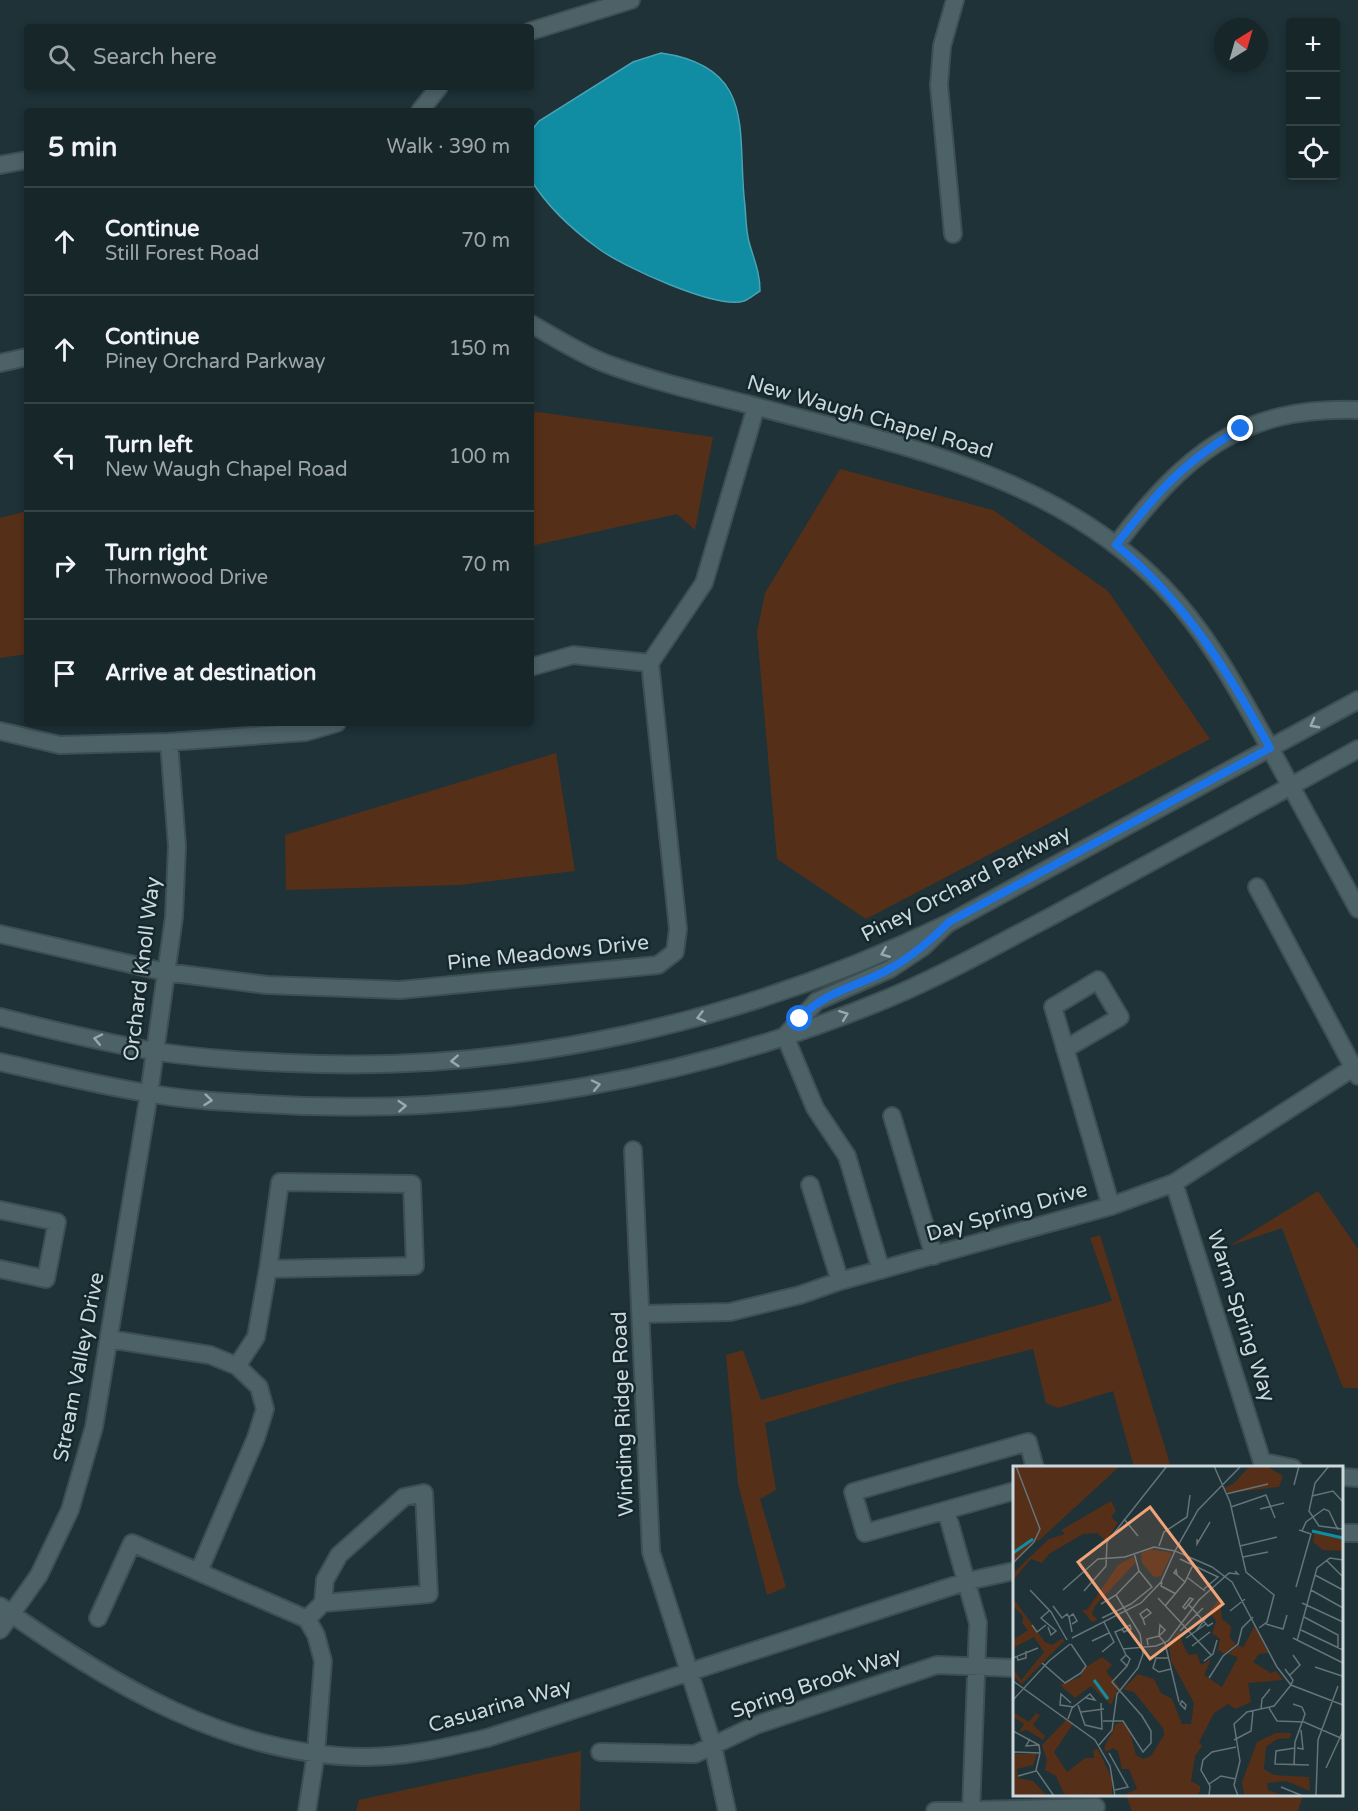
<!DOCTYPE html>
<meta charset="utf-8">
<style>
:root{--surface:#162629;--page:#233235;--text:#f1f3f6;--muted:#9ea5a8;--line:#354346}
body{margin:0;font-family:"Varela Round",sans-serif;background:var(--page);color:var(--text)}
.controls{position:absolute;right:18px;top:18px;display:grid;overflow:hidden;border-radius:6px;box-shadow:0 3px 9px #0003}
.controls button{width:54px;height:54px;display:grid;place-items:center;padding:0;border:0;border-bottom:2px solid var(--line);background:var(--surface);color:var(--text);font:30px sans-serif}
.compass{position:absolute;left:1214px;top:18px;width:54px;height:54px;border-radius:50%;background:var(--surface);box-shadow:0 3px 9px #0003;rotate:37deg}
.stop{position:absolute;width:18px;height:18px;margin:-14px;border:4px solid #1a73e8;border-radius:50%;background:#fff}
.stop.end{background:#1a73e8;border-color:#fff;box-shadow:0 2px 6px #0008}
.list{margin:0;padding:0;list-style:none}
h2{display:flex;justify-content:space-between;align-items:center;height:78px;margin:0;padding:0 24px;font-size:26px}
h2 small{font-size:20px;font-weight:400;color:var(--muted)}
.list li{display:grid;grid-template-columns:39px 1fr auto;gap:18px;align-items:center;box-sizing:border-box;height:108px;padding:0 24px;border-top:2px solid var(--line)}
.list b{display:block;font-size:22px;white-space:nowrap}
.list p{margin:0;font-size:20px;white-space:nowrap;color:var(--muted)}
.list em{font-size:20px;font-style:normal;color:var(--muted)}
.icon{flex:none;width:33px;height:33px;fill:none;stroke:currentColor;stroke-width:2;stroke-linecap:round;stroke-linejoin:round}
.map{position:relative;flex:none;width:1358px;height:1811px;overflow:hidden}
.search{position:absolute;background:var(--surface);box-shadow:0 3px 9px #0003;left:24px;top:24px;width:510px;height:66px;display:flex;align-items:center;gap:15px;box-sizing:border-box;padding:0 21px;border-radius:6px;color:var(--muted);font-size:22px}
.panel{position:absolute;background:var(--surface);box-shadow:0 3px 9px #0003;left:24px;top:108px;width:510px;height:618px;border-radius:6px}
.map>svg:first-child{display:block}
.green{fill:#562f18}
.water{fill:#108ca3;stroke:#48a3b4;stroke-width:1.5}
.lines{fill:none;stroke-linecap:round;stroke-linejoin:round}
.minor-casing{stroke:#3d4f53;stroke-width:20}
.tertiary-casing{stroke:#3d4f53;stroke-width:20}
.secondary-casing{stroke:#3d4f53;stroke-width:20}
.minor{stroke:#4d6267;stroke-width:16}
.tertiary{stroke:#4d6267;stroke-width:16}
.secondary{stroke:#4d6267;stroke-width:16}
.oneway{stroke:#99a9ad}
.route{stroke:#1a73e8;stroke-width:8}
.labels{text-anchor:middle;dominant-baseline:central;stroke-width:5;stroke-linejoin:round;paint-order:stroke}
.street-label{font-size:21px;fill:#ccd8db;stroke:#14282d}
.inset-river{fill:none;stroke:#108ca3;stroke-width:3}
.inset-road{fill:none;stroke:#647479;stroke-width:1.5}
.view{fill:#f0a378;fill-opacity:0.15;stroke:#f0a378;stroke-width:3}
.inset-edge{fill:none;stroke:#ccd8db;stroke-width:3}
</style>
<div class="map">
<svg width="1358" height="1811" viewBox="0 0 1358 1811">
<rect width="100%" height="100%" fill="#1e3237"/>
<!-- green -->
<path class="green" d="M531 411 713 437 695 530 677 514 531 546Z
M840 469 993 510 1108 591 1210 739 866 919 777 859 757 632 765 593Z
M27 511V654L0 658V518Z
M556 753 575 871 459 885 286 890 285 835Z
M1318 1191 1358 1249V1388H1343L1282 1228 1229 1246Z
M1100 1235 1171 1467H1134L1113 1391 1058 1408 1046 1403 1033 1349 894 1384 765 1423 776 1490 760 1499 786 1587 767 1595 738 1484 726 1355 743 1350 761 1400 1112 1301 1090 1238Z
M581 1751 580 1811H356L359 1800Z
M1126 1795V1794L1303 1795 1298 1811H1132Z"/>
<!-- water -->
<path class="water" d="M661 53C759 67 736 135 745 206 746 218 746 231 749 242 754 260 760 272 760 291 755 294 749 299 744 301 717 310 622 266 599 249 574 231 547 206 531 180V131L539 121 633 62Z"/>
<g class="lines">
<defs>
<path id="minor" d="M531 31 631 0
M420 111 439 87
M953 234 939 85 942 46 955 0
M0 363 27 357
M1116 545C1184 456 1239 406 1358 410
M531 667 573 655 650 663
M0 731 60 745 169 742 306 732 337 723
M1257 887 1358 1076
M0 934 165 972 267 985 400 990 658 965 675 952 678 929 650 663 704 583 756 407
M1065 1049 1120 1017 1098 980 1053 1007 1111 1206
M892 1116 934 1256
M633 1150 651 1552 713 1746 727 1811
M1174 1183 1264 1468
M810 1185 840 1281
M0 1210 57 1222 46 1279 0 1269
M881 1270 847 1156 815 1108 785 1036 817 1001 890 969 923 947 946 925
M642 1314 730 1312 800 1295 840 1281 1111 1206 1174 1183 1353 1068
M109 1339 210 1355 237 1366 259 1387 265 1409 256 1438 199 1571
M237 1366 256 1337 268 1269 415 1266 412 1184 280 1182 268 1269
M1264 1462 1293 1468
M1342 1477 1358 1478
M1014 1491 865 1533 853 1492 1028 1442 1035 1468
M946 1510 978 1623 971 1811
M1342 1533H1358
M0 1606C109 1683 228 1756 366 1757 407 1757 448 1747 487 1738L968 1581 1014 1571
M98 1618 132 1543 307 1619 316 1635 323 1661 316 1753 307 1811
M307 1619 323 1603 429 1594 424 1493 404 1497 339 1555 325 1580 323 1603
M0 1630 39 1575 70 1510 94 1427 149 1094 174 917 177 846 169 742
M600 1752 695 1754 756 1725 937 1665 1014 1668
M935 1811 1096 1807"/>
<path id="tertiary" d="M0 165 27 160
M0 1017C51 1030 102 1042 153 1051 198 1058 244 1061 290 1063 519 1074 743 1022 949 923L1270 748C1238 691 1208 633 1162 586 1052 472 893 444 747 404 700 392 653 381 607 364 580 354 556 338 531 324
M0 1062C49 1073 98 1085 147 1093 185 1100 225 1102 263 1104 477 1118 693 1080 891 997 946 974 998 944 1050 917 1131 873 1211 830 1291 786"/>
<path id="secondary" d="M1358 700 1270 748 1358 909
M1291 786 1358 749"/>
</defs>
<!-- minor casing -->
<use href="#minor" class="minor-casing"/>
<!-- tertiary casing -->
<use href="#tertiary" class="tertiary-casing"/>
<!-- secondary casing -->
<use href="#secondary" class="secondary-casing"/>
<!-- minor -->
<use href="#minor" class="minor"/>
<!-- tertiary -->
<use href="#tertiary" class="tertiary"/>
<!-- secondary -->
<use href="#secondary" class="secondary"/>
</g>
<!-- one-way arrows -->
<defs><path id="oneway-chevron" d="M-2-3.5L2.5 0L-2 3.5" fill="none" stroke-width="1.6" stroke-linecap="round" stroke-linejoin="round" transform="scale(1.5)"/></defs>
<g class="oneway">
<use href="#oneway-chevron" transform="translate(1314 724) rotate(152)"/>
<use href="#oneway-chevron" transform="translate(885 953) rotate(158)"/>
<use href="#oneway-chevron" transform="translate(844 1015) rotate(-21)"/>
<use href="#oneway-chevron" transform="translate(701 1017) rotate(165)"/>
<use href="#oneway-chevron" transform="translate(98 1039) rotate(-168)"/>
<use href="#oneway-chevron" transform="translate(455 1061) rotate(176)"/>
<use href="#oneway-chevron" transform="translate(596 1085) rotate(-12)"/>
<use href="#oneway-chevron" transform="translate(208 1100) rotate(6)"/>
<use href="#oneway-chevron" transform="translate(402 1106) rotate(-4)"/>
</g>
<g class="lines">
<!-- route -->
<path class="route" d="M800 1019C823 991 861 986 891 968 913 956 931 940 949 922L1270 748C1228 671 1185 601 1116 545 1154 496 1185 459 1241 429"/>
</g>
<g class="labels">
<!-- street labels -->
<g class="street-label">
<text transform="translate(870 417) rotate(16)">New Waugh Chapel Road</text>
<text transform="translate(966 884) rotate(-27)">Piney Orchard Parkway</text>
<text transform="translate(548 953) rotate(-6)">Pine Meadows Drive</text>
<text transform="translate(142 969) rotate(-83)">Orchard Knoll Way</text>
<text transform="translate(1007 1212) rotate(-16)">Day Spring Drive</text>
<text transform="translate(1241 1316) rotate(72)">Warm Spring Way</text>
<text transform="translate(79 1367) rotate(-79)">Stream Valley Drive</text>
<text transform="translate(623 1414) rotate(-92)">Winding Ridge Road</text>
<text transform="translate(816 1683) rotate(-19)">Spring Brook Way</text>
<text transform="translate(500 1706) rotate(-16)">Casuarina Way</text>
</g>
</g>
<!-- overview -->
<g transform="translate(1013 1466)">
<rect width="330" height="330" fill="#1e3237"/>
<path d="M0 0H107L8 91 25 75 23 73 0 98ZM237 0H253L270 10 266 21 216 27 211 22 220 18ZM98 35 103 45 98 51 105 57 93 75 84 67 70 68 36 88 29 97 18 93 0 114V107L36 73 52 68 48 64ZM301 67 330 70V85L310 84 300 76ZM138 83 159 87 148 110 141 111 129 97 128 87ZM120 91 123 96 82 140 79 148 85 154 79 156 69 144H74L105 99ZM0 132 32 176 39 179 50 172 51 175 9 218 0 210V202L8 214 31 186 21 171 0 182V174L15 164 9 157 10 150 0 140ZM207 132 209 153 218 160 217 172 223 178 211 188 206 184 204 188 207 173 199 167 203 155 196 146ZM242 159 255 187 246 188 240 196 258 207 263 205 270 214 235 217 238 236 222 243 215 238 201 247 186 276 189 280 182 290 178 315 187 320V325L184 330H108L124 323 116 303H109L105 285 100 282 93 286 91 282 103 258 109 256 116 263 123 289 130 293 138 290 151 269 150 262 121 226 110 223 125 208 141 213 148 227 159 233 169 258H178L181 237 158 195 156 178 166 166 171 181 176 189 184 188 188 199 198 193 191 209 209 221 225 191 215 188 225 179 230 182ZM89 191 99 199 93 205 106 221 98 239 78 220 62 232 47 219 67 211 73 201ZM0 246 16 256 23 247 27 249 20 259 32 270 30 274 14 264 6 266 11 258 0 251ZM53 254 60 258 41 286 54 306 72 292H81L80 284 85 283 99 313V329L52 330 43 310 32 304 34 294 29 279ZM263 267H278L277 272 264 273 253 281 251 303 261 309 296 311 297 325 273 315 254 317 255 324 272 330H231L229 316 244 276ZM0 288H24L20 299 4 303 5 312 20 315 34 330H0Z" fill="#562f18"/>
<path class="inset-river" d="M299 65 330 72M0 87 20 73M81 214 95 233"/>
<path class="inset-road" d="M201 0 217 36 233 106 261 129 254 156 246 162M228 0 185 44 162 85 199 101 219 116 264 201 278 219 330 239M316 0 302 17 296 45 306 60 330 63M281 19 286 0M213 28 255 18M299 30 320 25 330 36M218 41 253 29 262 52M247 43 271 37M111 53 125 70M289 65 293 56 311 43 316 45 325 64M184 73V78L197 56M146 80 151 66 174 51 177 29M227 80 264 71M230 91 255 86M167 93 205 111 191 123M313 94 330 111M0 97 21 76 27 63 3 0M164 109 163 104 161 107 164 109 172 116M302 109 330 124M175 112 192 125M149 116 148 120 163 128M283 121 298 68 286 64M17 124 38 146 54 174M50 124 85 93 112 91 141 81 162 85 148 116 128 137 59 172M298 124 330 142M71 125 93 100 94 76 154 0M145 132 198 189M177 132 180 133 172 143 170 141ZM289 137 330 156M88 138 103 129 126 105M176 139 195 160 200 157M40 140 49 152 54 148 56 151 59 166M152 140 172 116 180 99M217 145 232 133M56 151 60 148 64 155 59 158M291 151 325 169V182M89 152 118 138 139 121 126 105 121 87M130 153 127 148 134 143 138 147 130 153 132 159M253 158 270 163 274 149M19 159 24 166 33 159M35 161 38 169 43 165 28 152 37 144M109 163 111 166 118 163 117 159 109 163 102 166 113 189 108 194 114 200 117 193 113 189M288 164 330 184M167 165 190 142M183 165 196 148M146 170 152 164 147 159 146 169M173 172 193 158M280 172 330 197M79 175 96 167M284 175 304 102 317 92 330 94M135 179 134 173 146 170 152 177 166 236M179 180 197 166M110 183 143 180 155 175 186 134 216 107 225 108 222 105M89 186 101 176 91 156M4 191 5 194 13 192V185M0 192 25 182M155 192H143L140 202 146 206 158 203M191 195 200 188 204 174M29 197 52 217 68 207 73 200 58 178M302 201 329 210M272 203 280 214 278 219M277 209 287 199 280 189M196 212 210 190 225 178 229 162 240 151M0 215 82 274 97 300 102 330M0 234 36 195 57 178M169 235 173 239 172 243 167 238ZM58 237 48 228 47 239 61 241M280 238 289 241 292 248 282 276 281 299M65 239 72 259 89 263 88 237M256 242 264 255 291 256 330 273M248 243 249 233 257 223M68 246 91 243M55 253 59 242 77 228 82 234 73 232M90 255H110L130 286 138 277V265L129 250 99 216 114 200M0 265 26 279 27 287M17 273 13 280 26 279M221 274 238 265 240 245M86 279 99 264 104 228 125 202 130 188 127 168 103 129M282 282 263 285 262 298 296 299M284 282 290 283 288 264M0 286 27 287M27 287 23 304 41 330M96 287 115 321 102 324M313 302 330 265M5 310 23 305M196 318 208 310 223 313M268 321 290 330M74 330H94M196 330 197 320 188 304 190 294 199 286 223 281M225 330 221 319 227 295 221 258 234 246 261 240 278 219M303 330 305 274 325 220"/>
<path class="view" d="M137 41 210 138 137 193 65 96Z"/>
<rect width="330" height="330" class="inset-edge"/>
</g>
</svg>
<div class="controls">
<button>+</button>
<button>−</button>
<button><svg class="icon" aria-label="locate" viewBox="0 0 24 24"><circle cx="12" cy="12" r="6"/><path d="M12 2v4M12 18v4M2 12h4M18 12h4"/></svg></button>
</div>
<svg class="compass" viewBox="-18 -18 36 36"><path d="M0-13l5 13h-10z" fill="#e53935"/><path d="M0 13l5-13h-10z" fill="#9ea5a8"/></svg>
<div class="stop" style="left:800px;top:1019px"></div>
<div class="stop end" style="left:1241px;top:429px"></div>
<div class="search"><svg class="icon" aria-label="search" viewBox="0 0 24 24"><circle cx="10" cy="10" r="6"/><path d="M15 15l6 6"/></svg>Search here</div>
<section class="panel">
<h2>5 min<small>Walk · 390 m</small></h2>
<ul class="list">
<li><svg class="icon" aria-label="ahead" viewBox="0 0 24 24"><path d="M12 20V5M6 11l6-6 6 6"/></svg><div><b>Continue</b><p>Still Forest Road</p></div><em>70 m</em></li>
<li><svg class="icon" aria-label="ahead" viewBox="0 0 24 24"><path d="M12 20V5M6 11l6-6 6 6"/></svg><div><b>Continue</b><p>Piney Orchard Parkway</p></div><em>150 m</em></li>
<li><svg class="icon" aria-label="left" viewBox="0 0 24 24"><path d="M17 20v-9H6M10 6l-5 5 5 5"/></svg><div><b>Turn left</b><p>New Waugh Chapel Road</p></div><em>100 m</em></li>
<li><svg class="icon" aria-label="right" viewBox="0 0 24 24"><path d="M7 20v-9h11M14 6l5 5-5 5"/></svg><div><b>Turn right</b><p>Thornwood Drive</p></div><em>70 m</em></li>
<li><svg class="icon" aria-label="arrive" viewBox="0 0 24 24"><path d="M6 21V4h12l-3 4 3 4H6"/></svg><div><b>Arrive at destination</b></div></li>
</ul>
</section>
</div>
